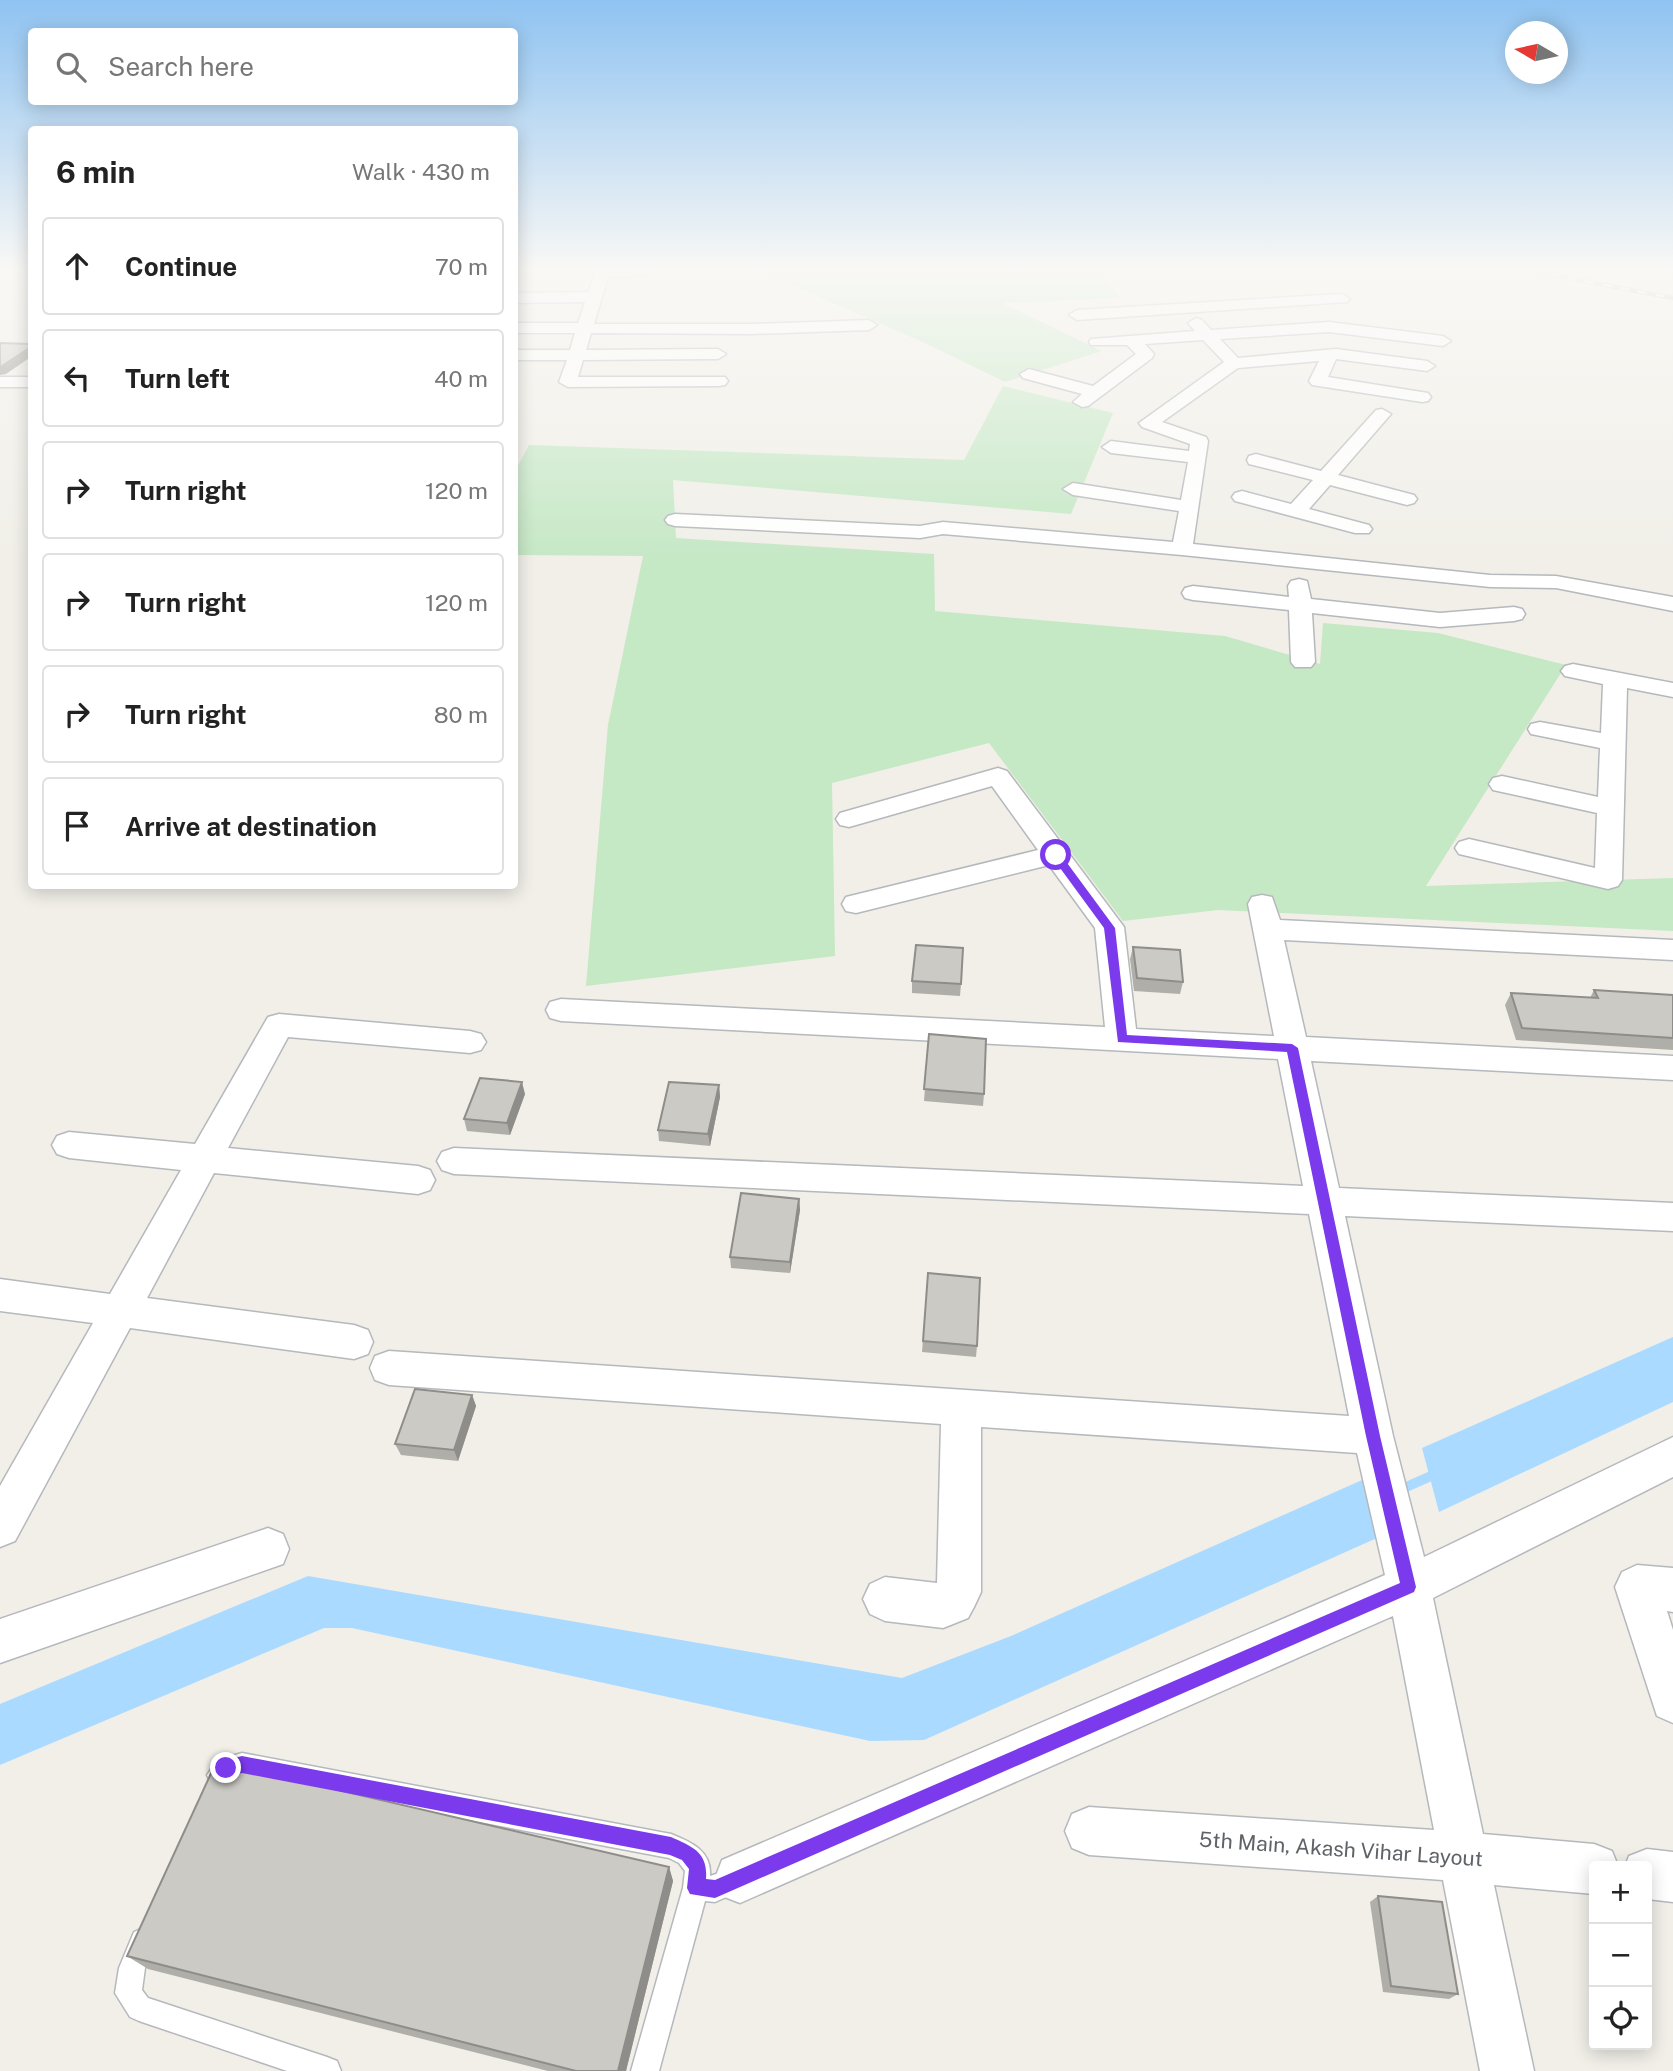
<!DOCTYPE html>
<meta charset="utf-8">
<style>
:root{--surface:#fff;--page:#f6f6f6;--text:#222;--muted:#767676;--line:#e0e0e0}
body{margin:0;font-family:"Public Sans",sans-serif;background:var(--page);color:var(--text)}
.controls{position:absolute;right:21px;bottom:21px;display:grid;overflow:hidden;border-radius:7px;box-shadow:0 4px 18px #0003}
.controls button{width:63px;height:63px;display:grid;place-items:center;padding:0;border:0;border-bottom:2px solid var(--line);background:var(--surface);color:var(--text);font:35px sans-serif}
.compass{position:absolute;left:1505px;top:21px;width:63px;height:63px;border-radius:50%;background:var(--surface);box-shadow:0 4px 18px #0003;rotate:279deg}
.stop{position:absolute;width:21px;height:21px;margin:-16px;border:5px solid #7c3aed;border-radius:50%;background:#fff}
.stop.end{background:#7c3aed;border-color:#fff;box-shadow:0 2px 7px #0008}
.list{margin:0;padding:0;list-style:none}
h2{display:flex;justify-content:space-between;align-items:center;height:91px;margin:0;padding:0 28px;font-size:30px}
h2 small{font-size:23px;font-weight:400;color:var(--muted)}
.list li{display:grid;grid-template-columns:46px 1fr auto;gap:21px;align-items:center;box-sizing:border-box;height:98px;margin:0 14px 14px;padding:0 14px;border:2px solid var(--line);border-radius:7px}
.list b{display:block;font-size:26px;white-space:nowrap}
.list em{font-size:23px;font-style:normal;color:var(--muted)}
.icon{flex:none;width:38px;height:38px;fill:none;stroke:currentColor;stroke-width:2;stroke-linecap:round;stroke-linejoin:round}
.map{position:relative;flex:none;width:1673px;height:2071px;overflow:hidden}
.search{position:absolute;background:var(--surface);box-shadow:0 4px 18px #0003;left:28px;top:28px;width:490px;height:77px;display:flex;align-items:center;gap:18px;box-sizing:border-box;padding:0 24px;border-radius:7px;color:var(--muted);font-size:26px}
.panel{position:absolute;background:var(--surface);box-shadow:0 4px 18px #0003;left:28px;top:126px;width:490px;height:763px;border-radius:7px}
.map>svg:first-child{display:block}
.green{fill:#c5e8c5}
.water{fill:#aadaff}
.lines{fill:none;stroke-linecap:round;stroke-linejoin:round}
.stream{stroke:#aadaff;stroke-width:10}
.lane-casing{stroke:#b5b8bc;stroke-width:3}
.street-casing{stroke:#b5b8bc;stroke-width:3}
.lane{fill:#fff;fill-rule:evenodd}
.street{fill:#fff;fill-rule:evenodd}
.rail-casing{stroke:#b6b7b8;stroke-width:4.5}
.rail{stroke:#fff;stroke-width:2.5;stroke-dasharray:9;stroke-linecap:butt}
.wall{fill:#afaea9}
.shaded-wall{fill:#8f8d8a}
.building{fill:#cccac5;stroke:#8f8d8a;stroke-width:2}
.route{fill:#7c3aed}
.labels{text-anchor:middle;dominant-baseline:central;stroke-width:7;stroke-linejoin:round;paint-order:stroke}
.near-street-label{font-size:21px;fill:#5f6368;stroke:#fff}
</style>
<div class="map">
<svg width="1673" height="2071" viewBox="0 0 1673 2071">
<rect width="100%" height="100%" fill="#f1efe8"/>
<!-- green -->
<path class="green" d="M759 271H1099L1120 298 1002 303 1102 351 1005 382 925 343Z
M1003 386 1113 413 1071 514 673 480 676 538 934 554 935 611 1225 636 1320 664 1323 623 1438 633 1566 665 1426 886 1673 878V931L1218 910 1123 921 989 743 832 783 835 956 586 986 608 725 643 556 515 555 514 473 529 445 964 460Z"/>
<!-- water -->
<path class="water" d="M1673 1337V1402L1439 1512 1422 1448Z
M1371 1476 1386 1534 924 1740 870 1741 352 1628H324L0 1765V1704L308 1576 902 1678 1011 1636Z"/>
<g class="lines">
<!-- stream -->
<path class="stream" d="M1395 1492 1440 1472"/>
<defs>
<path id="lane" d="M242 1753 671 1834C691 1842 712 1851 710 1876L738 1867 747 1870 750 1879 747 1888 715 1902 705 1901 659 2071H631L683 1888 685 1871 679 1863 669 1858 242 1777 232 1779 219 1787 211 1783 207 1775 218 1760Z
M143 1928 152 1932 156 1941 145 1968 142 1990 148 1998 327 2057 337 2061 341 2071H287L139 2021 130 2017 115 1993 119 1968 134 1932Z"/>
<path id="street" d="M596 271H654L647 275 608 277 594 324H752L869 320 877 325 869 330 752 334 591 333 586 350 718 349 726 354 718 359 583 360 578 377H725L728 381 725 385 719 386 568 387 559 382 567 360H514V350H570L575 333H514V323H578L585 302 514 303V293L588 292Z
M1342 294 1350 299 1347 302 1077 320 1069 315 1077 310Z
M1196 318 1202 320 1211 330 1329 322 1443 336 1451 341 1443 346 1329 332 1220 339 1238 358 1336 349 1427 361 1435 366 1427 371 1336 359 1328 377 1428 393 1431 397 1428 401 1422 402 1312 385 1309 381 1319 361 1238 368 1162 422 1206 437 1208 441 1193 544 1490 575 1556 576 1673 597V611L1556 588 1490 587 1182 555 943 534 920 538 675 526 668 524 665 520 668 516 675 514 920 526 943 522 1173 542 1179 511 1073 495 1063 489 1073 483 1181 500 1188 462 1111 453 1102 447 1111 441 1189 451 1190 444 1142 427 1139 423 1224 362 1203 340 1145 344 1154 354 1152 358 1088 406 1082 407 1073 402 1082 394 1023 378 1020 374 1029 369 1093 386 1136 354 1127 345H1091L1089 342 1091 339 1195 331 1188 323Z
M0 377H32V387H0Z
M1382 409 1391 414 1338 475 1414 495 1417 499 1414 503 1407 505 1330 485 1309 509 1369 525 1372 529 1369 533H1355L1235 501 1232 497 1235 493 1242 491 1291 504 1313 480 1249 464 1247 460 1249 456 1256 454 1321 471 1376 410Z
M1299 579 1307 581 1311 599 1440 613 1514 607 1522 609 1525 614 1522 619 1514 621 1440 627 1312 613 1315 662 1311 667H1295L1291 662 1289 610 1193 600 1185 598 1182 593 1185 588 1193 586 1289 597 1288 586 1291 581Z
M1573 664 1673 683V697L1627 688 1622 880 1618 886 1608 889 1459 854 1455 848 1459 842 1469 839 1595 868 1597 813 1493 790 1489 784 1493 778 1502 776 1598 797 1600 748 1531 734 1528 729 1531 724 1540 722 1601 733 1603 684 1565 676 1561 671 1565 666Z
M998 768 1007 771 1124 927 1136 1029 1274 1036 1248 904 1252 897 1262 895 1272 897 1280 920 1673 940V960L1284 940 1306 1037 1673 1056V1080L1311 1061 1339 1188 1673 1203V1231L1345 1216 1393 1436 1424 1557 1673 1437V1477L1433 1598 1483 1834 1594 1844 1612 1851 1618 1866H1594V1894L1494 1885 1534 2071H1480L1443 1880 1089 1855 1072 1848 1065 1831 1072 1814 1089 1807 1434 1830 1393 1616 740 1903 722 1896 715 1878 722 1860 1385 1575 1357 1453 981 1427V1592L974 1607 968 1618 943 1628 885 1621 870 1614 863 1599 870 1584 885 1577 937 1583 941 1424 389 1385 375 1380 370 1368 375 1356 389 1351 1349 1416 1309 1214 454 1174 442 1170 437 1161 442 1152 454 1148 1303 1186 1278 1059 561 1021 550 1018 546 1010 550 1002 561 999 1105 1027 1095 928 1049 865 856 913 846 911 842 904 846 897 1038 850 992 786 849 827 840 825 836 819 840 813Z
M279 1014 470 1031 481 1034 486 1042 481 1050 470 1053 288 1037 228 1148 418 1166 430 1170 435 1180 430 1190 418 1194 214 1173 147 1298 354 1325 368 1330 373 1342 368 1354 354 1359 130 1328 15 1541 0 1547V1486L93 1323 0 1311V1279L110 1294 181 1170 69 1158 57 1154 52 1145 57 1136 69 1132 195 1144 268 1017Z
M268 1528 283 1534 289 1549 283 1564 0 1663V1619Z
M1637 1565 1673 1568V1612L1667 1611 1673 1630V1723L1657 1716 1615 1587 1622 1572Z
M1647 1849 1673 1852V1902L1647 1899V1866H1625L1629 1856Z"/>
</defs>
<!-- lane casing -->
<use href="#lane" class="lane-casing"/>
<!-- street casing -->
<use href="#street" class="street-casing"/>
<!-- lane -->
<use href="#lane" class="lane"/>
<!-- street -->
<use href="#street" class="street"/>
<defs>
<path id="rail" d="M1532 271 1673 298"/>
</defs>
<!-- rail casing -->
<use href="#rail" class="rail-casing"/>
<!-- rail -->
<use href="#rail" class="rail"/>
</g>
<!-- wall -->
<path class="wall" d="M1133 947 1183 982 1180 994 1134 991 1130 959Z
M912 981 961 984 960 996 912 993Z
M1594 990 1673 995V1050L1516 1040 1505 1005 1511 993 1590 998Z
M929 1034 984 1094 983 1106 924 1101Z
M719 1085 720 1097 710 1146 659 1141 658 1130Z
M525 1094 510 1135 467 1131 464 1119Z
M799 1199 800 1210 790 1273 731 1268 730 1257Z
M928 1273 977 1346 976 1357 922 1352Z
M472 1395 476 1406 458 1461 401 1455 395 1444Z
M669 1867 673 1881 626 2071H548L148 1969 127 1956Z
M1378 1896 1458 1994 1449 1999 1383 1992 1370 1902Z"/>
<!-- shaded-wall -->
<path class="shaded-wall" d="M32 346V356L6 374 0 375V366Z
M522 1082 525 1094 510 1135 507 1123Z
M719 1085 720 1097 710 1146 708 1134Z
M799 1199 800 1210 790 1273V1262Z
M472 1395 476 1406 458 1461 454 1450Z
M669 1867 673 1881 626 2071H618Z"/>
<!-- building -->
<path class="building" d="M32 340V346L2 366H0V343L29 344Z
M916 945 963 948 961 984 912 981Z
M1133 947 1180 950 1183 982 1137 978Z
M1594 990 1673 995V1038L1522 1028 1511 993 1598 998Z
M929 1034 986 1039 984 1094 924 1089Z
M480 1078 522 1082 507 1123 464 1119Z
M669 1082 719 1085 708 1134 658 1130Z
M741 1193 799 1199 790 1262 730 1257Z
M928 1273 980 1278 977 1346 923 1341Z
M415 1389 472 1395 454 1450 395 1444Z
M226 1764 669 1867 618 2071H576L127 1956 213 1769Z
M1378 1896 1442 1902 1458 1994 1391 1986Z"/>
<!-- sky -->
<linearGradient id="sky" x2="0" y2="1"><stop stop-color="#8fc3f1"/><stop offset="0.48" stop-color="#f9f8f5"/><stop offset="1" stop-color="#f9f8f5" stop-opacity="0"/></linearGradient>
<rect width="1673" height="561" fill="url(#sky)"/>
<!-- route -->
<path class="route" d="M1052 852H1059L1115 928 1127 1035 1292 1044 1298 1048 1380 1436 1416 1587 1414 1592 715 1898 690 1894 687 1888 689 1869 682 1860 670 1855 242 1773 226 1776 220 1774 218 1768 220 1762 242 1756 671 1837C693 1847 708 1852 706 1879L715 1880 1400 1583 1366 1436 1287 1052 1118 1042 1104 928 1052 857Z"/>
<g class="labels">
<!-- near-street labels -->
<g class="near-street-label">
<text transform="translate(1341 1849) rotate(4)">5th Main, Akash Vihar Layout</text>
</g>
</g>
</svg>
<div class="controls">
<button>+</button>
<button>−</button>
<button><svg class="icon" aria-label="locate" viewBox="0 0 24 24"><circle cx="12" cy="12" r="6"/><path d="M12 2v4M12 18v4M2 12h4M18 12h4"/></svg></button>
</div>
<svg class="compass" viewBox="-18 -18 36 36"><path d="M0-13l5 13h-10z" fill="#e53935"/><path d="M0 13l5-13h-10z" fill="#767676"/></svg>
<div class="stop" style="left:1056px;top:855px"></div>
<div class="stop end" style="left:226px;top:1768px"></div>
<div class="search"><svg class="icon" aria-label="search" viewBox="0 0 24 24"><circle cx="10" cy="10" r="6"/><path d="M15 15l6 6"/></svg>Search here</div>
<section class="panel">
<h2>6 min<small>Walk · 430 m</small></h2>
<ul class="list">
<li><svg class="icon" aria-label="ahead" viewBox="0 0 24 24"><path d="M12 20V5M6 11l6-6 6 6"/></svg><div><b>Continue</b></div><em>70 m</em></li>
<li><svg class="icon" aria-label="left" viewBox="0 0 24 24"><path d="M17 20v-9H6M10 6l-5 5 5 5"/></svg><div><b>Turn left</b></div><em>40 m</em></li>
<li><svg class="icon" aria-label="right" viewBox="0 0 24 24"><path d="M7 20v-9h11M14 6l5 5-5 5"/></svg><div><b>Turn right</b></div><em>120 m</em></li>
<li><svg class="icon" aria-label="right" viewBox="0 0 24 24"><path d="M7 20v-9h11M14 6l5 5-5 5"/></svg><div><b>Turn right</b></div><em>120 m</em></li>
<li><svg class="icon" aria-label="right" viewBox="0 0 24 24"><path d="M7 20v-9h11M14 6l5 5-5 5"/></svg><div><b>Turn right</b></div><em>80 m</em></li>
<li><svg class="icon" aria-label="arrive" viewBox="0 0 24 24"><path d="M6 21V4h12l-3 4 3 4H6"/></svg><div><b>Arrive at destination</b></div></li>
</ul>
</section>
</div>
